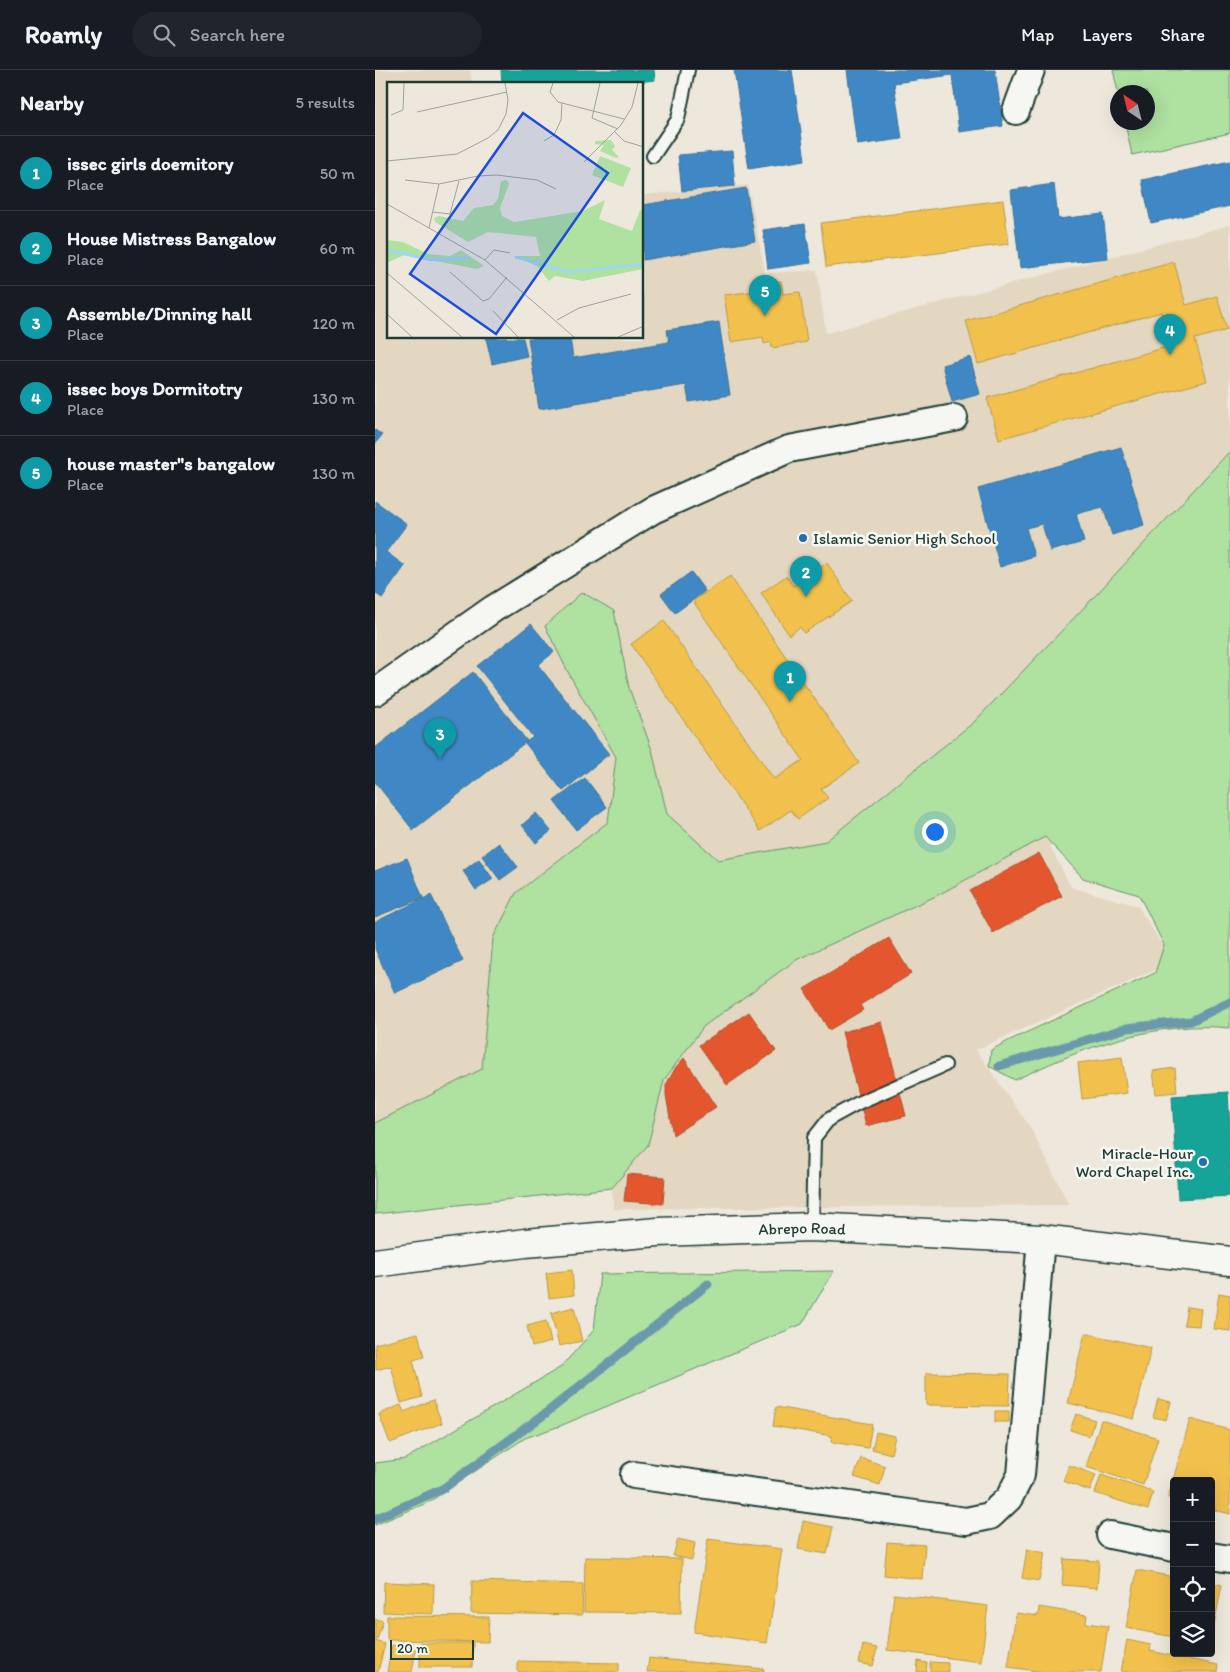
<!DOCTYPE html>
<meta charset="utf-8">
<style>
:root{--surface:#171b24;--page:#20242c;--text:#f1f3f6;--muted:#9ea1a6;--line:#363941;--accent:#1f6fb2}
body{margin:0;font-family:Itim,sans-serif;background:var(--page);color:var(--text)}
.controls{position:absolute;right:15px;bottom:15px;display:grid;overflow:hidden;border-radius:5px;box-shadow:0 5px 20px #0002}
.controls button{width:45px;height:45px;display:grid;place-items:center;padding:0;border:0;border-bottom:1px solid var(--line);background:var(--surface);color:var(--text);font:25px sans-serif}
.compass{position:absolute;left:735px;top:15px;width:45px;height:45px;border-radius:50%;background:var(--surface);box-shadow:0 5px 20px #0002;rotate:325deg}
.scale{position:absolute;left:15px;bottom:12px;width:84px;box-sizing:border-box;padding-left:5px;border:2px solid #1f3d34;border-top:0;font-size:14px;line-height:18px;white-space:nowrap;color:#1f3d34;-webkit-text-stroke:4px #f6f6f2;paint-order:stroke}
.you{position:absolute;left:559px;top:761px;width:18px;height:18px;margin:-12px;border:4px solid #fff;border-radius:50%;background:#1a73e8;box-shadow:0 0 0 8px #1a73e833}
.badge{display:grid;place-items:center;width:32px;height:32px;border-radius:50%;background:var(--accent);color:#fff;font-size:16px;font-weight:700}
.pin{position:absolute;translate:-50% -41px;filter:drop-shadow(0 1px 2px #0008)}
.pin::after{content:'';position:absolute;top:26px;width:18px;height:15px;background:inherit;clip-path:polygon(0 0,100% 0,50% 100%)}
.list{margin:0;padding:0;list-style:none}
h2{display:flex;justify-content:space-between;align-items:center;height:65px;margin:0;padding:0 20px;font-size:21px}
h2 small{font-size:16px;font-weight:400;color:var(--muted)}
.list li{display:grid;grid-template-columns:32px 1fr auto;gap:15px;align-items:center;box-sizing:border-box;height:75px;padding:0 20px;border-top:1px solid var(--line)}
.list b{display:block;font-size:19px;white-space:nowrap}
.list p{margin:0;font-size:16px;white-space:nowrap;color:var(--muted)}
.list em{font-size:16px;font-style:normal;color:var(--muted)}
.icon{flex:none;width:28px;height:28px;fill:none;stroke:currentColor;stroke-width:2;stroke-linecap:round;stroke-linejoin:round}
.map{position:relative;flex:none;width:855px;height:1602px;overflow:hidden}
header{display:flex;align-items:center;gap:30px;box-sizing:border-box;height:70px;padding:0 25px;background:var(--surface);border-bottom:1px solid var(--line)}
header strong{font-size:24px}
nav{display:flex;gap:28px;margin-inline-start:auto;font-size:18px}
.search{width:350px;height:45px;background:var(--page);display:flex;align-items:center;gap:12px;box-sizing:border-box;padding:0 18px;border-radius:28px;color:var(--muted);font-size:19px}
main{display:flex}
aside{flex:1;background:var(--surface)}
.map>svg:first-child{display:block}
.built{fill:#e4d7c1}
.green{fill:#afe1a1;stroke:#678f6a}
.homes{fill:#f2c14e;stroke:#b39946}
.shops{fill:#e4572e;stroke:#a94f30}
.schools{fill:#3f88c5;stroke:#35729a}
.public{fill:#17a398;stroke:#19847a}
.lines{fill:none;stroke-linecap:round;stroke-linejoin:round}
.stream{stroke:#6a99ac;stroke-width:9}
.service-casing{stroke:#1f3d34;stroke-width:16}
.minor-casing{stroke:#1f3d34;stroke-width:30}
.secondary-casing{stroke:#1f3d34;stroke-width:31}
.service{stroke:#f6f6f2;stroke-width:12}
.minor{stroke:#f6f6f2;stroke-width:26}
.secondary{stroke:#f6f6f2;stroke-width:28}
.poi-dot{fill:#1f6fb2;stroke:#f6f6f2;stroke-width:2}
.labels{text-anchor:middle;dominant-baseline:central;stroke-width:5;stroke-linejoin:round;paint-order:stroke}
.poi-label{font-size:16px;fill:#1f3d34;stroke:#f6f6f2;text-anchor:start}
.street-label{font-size:16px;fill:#1f3d34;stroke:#f6f6f2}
.inset-river{fill:none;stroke:#9cd6fc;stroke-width:2.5}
.inset-road{fill:none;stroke:#9ba499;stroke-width:1}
.view{fill:#1d4ed8;fill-opacity:0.15;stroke:#1d4ed8;stroke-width:2.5}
.inset-edge{fill:none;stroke:#1f3d34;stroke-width:2.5}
</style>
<header>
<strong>Roamly</strong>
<div class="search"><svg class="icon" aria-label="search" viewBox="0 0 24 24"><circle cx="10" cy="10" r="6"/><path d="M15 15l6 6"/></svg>Search here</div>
<nav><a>Map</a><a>Layers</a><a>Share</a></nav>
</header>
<main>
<aside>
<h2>Nearby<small>5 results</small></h2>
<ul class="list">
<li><span class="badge" style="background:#0f9aa8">1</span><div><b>issec girls doemitory</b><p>Place</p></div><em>50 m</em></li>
<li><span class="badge" style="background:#0f9aa8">2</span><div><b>House Mistress Bangalow</b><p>Place</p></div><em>60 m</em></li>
<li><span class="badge" style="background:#0f9aa8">3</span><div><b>Assemble/Dinning hall</b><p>Place</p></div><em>120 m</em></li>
<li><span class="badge" style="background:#0f9aa8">4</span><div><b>issec boys Dormitotry</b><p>Place</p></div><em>130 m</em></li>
<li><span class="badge" style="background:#0f9aa8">5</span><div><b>house master&quot;s bangalow</b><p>Place</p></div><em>130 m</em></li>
</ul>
</aside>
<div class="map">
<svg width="855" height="1602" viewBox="0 0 855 1602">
<rect width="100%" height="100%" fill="#eee8dc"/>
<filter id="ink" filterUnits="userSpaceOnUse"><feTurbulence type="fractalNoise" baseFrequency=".02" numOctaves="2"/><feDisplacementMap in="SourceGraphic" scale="10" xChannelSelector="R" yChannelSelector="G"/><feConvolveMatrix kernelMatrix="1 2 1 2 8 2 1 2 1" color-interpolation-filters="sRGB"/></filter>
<g filter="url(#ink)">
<!-- built -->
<path class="built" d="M0 0H95L97 14H14V268H268V125L373 115 390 203 442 200 451 263 855 155V669L730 748 675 776 696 817 763 836 798 892 601 980 655 1057 694 1135 238 1139 237 1118 273 1075 0 1120Z"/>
<!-- green -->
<path class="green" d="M738 0H855V63L757 85 750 53 772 52V22H743Z
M855 381V958C781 950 706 978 640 1010L614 996 616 980 635 970 780 903 789 875 764 825 708 808 670 767 561 826 421 890 329 956 289 1010 273 1075 237 1118 0 1144V1053L107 999 118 868 141 823 233 752 241 687 194 604 170 556 207 522 239 541 254 618 277 680 292 744 343 790 451 771 599 652 719 527Z
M459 1201 427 1254 185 1356 150 1368 54 1432 0 1455V1393L30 1389 186 1297 219 1260 225 1204Z"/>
<!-- homes -->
<path class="homes" d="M628 130 634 174 451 197 446 153Z
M799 192 811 235 842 226 852 260 820 269 832 311 624 369 612 328 795 276 786 242 603 294 591 251Z
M406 211 408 224 425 222 432 272 397 278 396 272 389 274 388 267 356 272 349 225 381 221 380 215Z
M452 493 477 531 429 563 425 557 414 565 386 523 411 506 418 516Z
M355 506 484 693 446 719 453 728 423 749 416 740 385 761 256 574 289 551 399 709 428 690 318 531Z
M747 987 752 1023 707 1029 703 993Z
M800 998 802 1022 781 1024 778 1001Z
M197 1200 199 1225 174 1228 171 1203Z
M844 1223 855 1225V1261L839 1259Z
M199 1237 207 1271 184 1276 176 1243Z
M812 1237 826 1239 824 1256 809 1255Z
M171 1251 176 1272 157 1277 152 1256Z
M43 1263 49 1287 38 1290 47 1327 26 1333 16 1296 1 1300 0 1274Z
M710 1263 776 1278 759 1349 693 1333Z
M551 1303 635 1304 634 1336 551 1335Z
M783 1329 796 1332 791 1350 778 1347Z
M58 1330 67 1353 15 1373 4 1344 26 1335 29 1342Z
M401 1337 497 1354 493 1378 456 1372 457 1366 398 1356Z
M620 1341H634V1352H620Z
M701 1344 720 1350 714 1366 695 1360Z
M815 1349 855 1360V1444L836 1439V1411H799V1429L793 1428Z
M726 1350 783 1368 768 1415 711 1397Z
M501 1362 520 1366 516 1384 497 1379Z
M486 1388 510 1396 505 1415 479 1407Z
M694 1395 721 1405 715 1421 688 1411Z
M726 1405 778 1422 773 1440 720 1423Z
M428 1451 458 1457 452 1484 423 1479Z
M303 1469 320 1473 317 1490 298 1486Z
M333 1469 407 1479 392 1573 319 1562Z
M512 1472 550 1475 547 1509 509 1505Z
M652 1479 670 1483 664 1511 647 1508Z
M210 1487 307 1489 306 1543 209 1542Z
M689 1489 724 1491 722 1518 687 1515Z
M762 1500 799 1507V1567L751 1558Z
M97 1511 208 1514 207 1545 96 1543Z
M9 1512 59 1514 58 1544 8 1542Z
M836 1513 847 1515 836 1570Z
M519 1524 613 1536 606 1592 512 1580Z
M664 1537 712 1545 711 1553 733 1556 726 1602H668L633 1597 641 1543 663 1546Z
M12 1546 114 1547 113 1572 12 1570Z
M0 1549 8 1551 2 1570H0Z
M752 1570 776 1575 775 1581 843 1595 842 1602H746Z
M0 1571 10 1574 3 1602 0 1601Z
M45 1573H98L97 1597H45Z
M17 1575 41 1579 37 1602H12Z
M488 1575 502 1578 498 1596 484 1593Z
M274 1588 389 1599 388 1602H272Z
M143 1591 244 1593V1602H143Z
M543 1591 552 1593 551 1602H542Z
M555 1592 573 1593V1602H555Z"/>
<!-- shops -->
<path class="shops" d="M664 783 687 826 618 863 595 821Z
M514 868 536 904 485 935 488 940 454 960 429 919Z
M374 942 401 981 352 1015 324 975Z
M507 952 531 1046 491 1056 467 962Z
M309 988 341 1037 298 1065 291 1025V1015L301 997Z
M252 1104 290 1107 288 1134 249 1131Z"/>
<!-- schools -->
<path class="schools" d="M359 0H417L430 90 374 99Z
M472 0H620L628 56 584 62 577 5 519 13 527 69 482 75Z
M357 81 360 116 307 121 303 85Z
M855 91V136L776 153 767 110Z
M679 114 683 149 728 144 733 188 645 198 636 120Z
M371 118 380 171 268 190V135Z
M430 154 436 193 393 199 388 160Z
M344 252 355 325 314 332 311 315 164 339 153 268H195L198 288 294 272 292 260Z
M111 268H148L152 286 117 294Z
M595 287 605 324 577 332 567 295Z
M0 360 7 365 0 374Z
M746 377 769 455 737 465 728 437 701 444 709 472 675 481 667 454 651 458 659 486 625 497 603 419Z
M0 431 32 454 11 482 30 496 7 528 0 523Z
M316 502 330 521 300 543 286 524Z
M156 554 179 582 163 595 234 684 188 721 150 673 158 667 102 596Z
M98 602 152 671 38 760 0 712V678Z
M210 708 232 737 201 760 179 731Z
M161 743 176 761 161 773 147 755Z
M124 773 143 797 125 810 107 786Z
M32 788 48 828 0 847V801Z
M104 789 118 809 101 820 88 801Z
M56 825 88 891 20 923 0 879V852Z"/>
<!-- public -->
<path class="public" d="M126 0H279L280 10 246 14H127Z
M853 1022 855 1059V1126L803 1129 797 1026Z"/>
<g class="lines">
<!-- stream -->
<path class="stream" d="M624 996 752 958 816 951 855 932
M0 1449 69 1418 171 1343 333 1214"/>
<defs>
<path id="service" d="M278 86 303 49 313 0
M437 1157 439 1068 454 1049 485 1032 570 995"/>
<path id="minor" d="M641 41 656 0
M0 622 118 539 278 440 414 379 579 348
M259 1405 591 1451 615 1446 634 1428 646 1405 666 1169
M735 1465 799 1478
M836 1486 855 1489"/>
<g id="secondary">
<path id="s1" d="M0 1193 150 1173 283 1162 437 1157 666 1169 855 1191"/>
</g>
</defs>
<!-- service casing -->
<use href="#service" class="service-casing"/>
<!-- minor casing -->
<use href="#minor" class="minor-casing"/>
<!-- secondary casing -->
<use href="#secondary" class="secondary-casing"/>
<!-- service -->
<use href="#service" class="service"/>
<!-- minor -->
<use href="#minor" class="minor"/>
<!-- secondary -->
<use href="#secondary" class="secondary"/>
</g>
</g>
<!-- markers -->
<g class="poi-dot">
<circle cx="428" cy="468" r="5"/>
<circle cx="828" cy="1092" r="5"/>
</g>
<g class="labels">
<!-- poi labels -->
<g class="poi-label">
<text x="438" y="468">Islamic Senior High School</text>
<text x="818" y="1083" text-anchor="end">Miracle-Hour<tspan x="818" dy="18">Word Chapel Inc.</tspan></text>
</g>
<!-- street labels -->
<g class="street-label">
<text stroke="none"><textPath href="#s1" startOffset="429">Abrepo Road</textPath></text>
</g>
</g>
<!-- overview -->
<g transform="translate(12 12)">
<rect width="256" height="256" fill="#eee8dc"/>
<path d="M224 58 228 64 225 68 232 75 229 76 213 69 217 63 208 62V59ZM213 74 244 86 236 105 205 93ZM120 98 122 102 113 126 115 134 127 140 196 129 218 118 212 137 245 149 253 128 257 130 256 187 196 199 168 194 162 199 150 184 127 174H153L149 155 101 150 81 160 48 140 47 136 52 134 76 139 87 126 106 123 111 117 114 99ZM0 158 16 160 41 172 63 174 74 168 97 184 90 187 17 173 0 181Z" fill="#afe1a1"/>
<path class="inset-river" d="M0 168 43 178 84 176M128 175 182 190 257 182"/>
<path class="inset-road" d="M166 1 163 10 171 20 237 37M213 1 205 36 231 47M30 30 120 10M4 33 16 28 17 1M228 50 237 59 257 65M157 59 167 53 174 38 175 21M0 79 70 72 101 56 111 48 119 32 121 18 118 1M197 80 234 43 245 25 251 1M18 98 52 102M0 122 98 178 187 255M46 130 63 132 72 99M42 146 52 102 91 94 110 93 150 98 169 107M98 178 107 168 123 171M63 190 96 219 102 217 120 195M0 191 75 255M106 229 131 255M0 232 25 255M170 238 192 226 244 212M231 255 257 244"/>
<path class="view" d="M136 31 221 91 109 252 23 192Z"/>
<rect width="256" height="256" class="inset-edge"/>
</g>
</svg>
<div class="controls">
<button>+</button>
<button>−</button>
<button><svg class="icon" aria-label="locate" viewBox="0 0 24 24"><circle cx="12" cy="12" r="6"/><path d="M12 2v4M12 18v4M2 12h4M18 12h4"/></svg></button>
<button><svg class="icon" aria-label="layers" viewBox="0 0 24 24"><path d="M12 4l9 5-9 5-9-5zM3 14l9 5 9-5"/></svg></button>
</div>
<svg class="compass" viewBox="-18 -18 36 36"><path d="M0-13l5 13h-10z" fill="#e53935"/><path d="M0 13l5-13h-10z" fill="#9ea1a6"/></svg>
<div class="scale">20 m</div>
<div class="you"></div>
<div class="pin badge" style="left:415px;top:632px;background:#0f9aa8">1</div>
<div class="pin badge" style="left:431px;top:527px;background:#0f9aa8">2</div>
<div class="pin badge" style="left:65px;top:689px;background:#0f9aa8">3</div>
<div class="pin badge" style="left:795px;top:285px;background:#0f9aa8">4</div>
<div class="pin badge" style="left:390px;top:246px;background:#0f9aa8">5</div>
</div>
</main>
